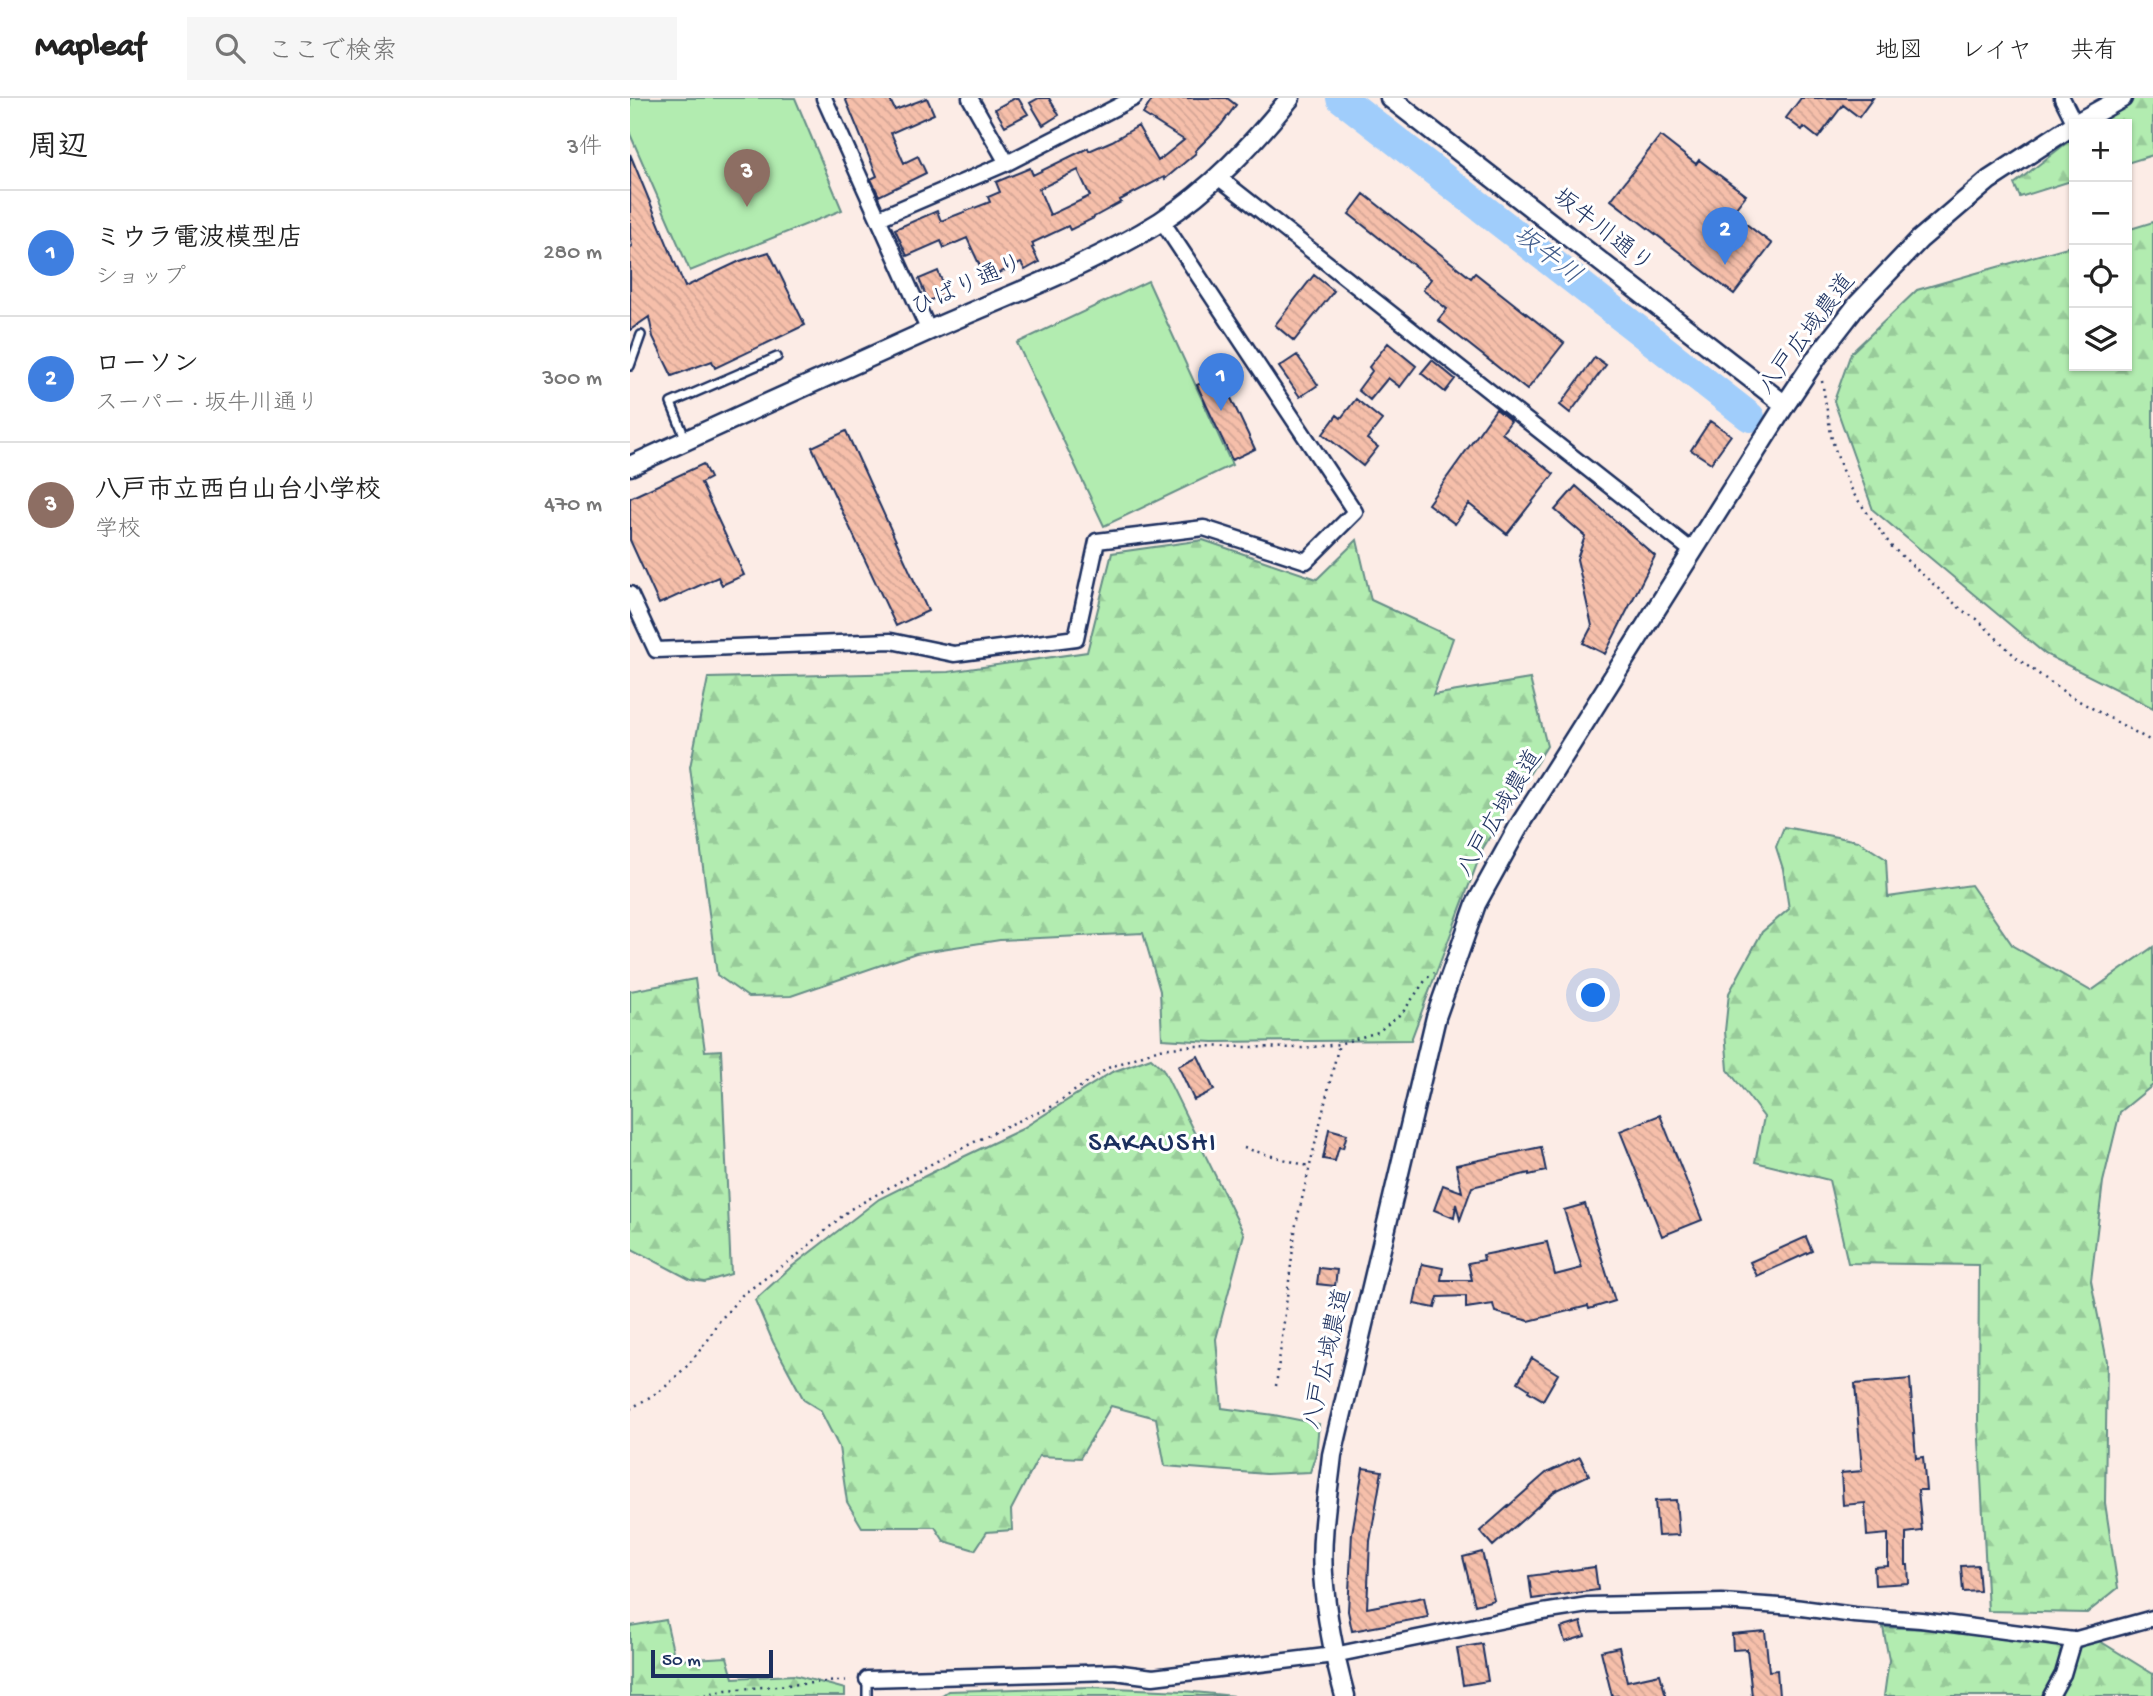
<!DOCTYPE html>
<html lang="ja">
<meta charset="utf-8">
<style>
:root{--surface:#fff;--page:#f6f6f6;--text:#222;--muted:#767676;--line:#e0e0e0;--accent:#1b2f5e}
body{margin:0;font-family:"Gochi Hand","Klee One",sans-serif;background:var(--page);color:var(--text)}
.controls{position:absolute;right:21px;top:21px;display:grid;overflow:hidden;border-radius:0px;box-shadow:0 2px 5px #0004}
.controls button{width:63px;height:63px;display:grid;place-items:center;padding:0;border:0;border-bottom:2px solid var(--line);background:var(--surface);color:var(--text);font:35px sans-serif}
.scale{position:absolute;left:21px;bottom:18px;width:122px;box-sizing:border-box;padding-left:7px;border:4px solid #1b2f5e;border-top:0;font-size:19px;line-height:24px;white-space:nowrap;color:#1b2f5e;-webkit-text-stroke:5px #fff;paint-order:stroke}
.you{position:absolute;left:964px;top:898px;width:24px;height:24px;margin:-18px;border:5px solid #fff;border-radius:50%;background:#1a73e8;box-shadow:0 0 0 10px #1a73e833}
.badge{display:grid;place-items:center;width:46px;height:46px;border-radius:50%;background:var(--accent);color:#fff;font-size:23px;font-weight:700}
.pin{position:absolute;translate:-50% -58px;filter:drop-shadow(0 2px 4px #0008)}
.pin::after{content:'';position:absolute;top:37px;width:24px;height:21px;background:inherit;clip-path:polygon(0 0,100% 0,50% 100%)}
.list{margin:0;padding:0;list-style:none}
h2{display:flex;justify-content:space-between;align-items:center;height:91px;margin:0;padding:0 28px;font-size:30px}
h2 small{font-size:23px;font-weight:400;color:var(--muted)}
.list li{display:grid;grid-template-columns:46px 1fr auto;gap:21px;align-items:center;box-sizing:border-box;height:126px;padding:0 28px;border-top:2px solid var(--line)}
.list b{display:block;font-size:26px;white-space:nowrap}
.list p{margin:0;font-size:23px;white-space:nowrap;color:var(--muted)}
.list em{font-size:23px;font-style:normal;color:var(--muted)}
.icon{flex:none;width:38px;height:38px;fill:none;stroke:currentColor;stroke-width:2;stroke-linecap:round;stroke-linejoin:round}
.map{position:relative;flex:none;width:1523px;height:1598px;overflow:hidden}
header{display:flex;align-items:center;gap:42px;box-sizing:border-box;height:98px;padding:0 35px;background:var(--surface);border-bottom:2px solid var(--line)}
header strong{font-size:33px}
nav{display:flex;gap:38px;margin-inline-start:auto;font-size:24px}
.search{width:490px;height:63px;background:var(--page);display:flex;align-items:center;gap:18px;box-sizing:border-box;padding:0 24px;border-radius:0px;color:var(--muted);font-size:26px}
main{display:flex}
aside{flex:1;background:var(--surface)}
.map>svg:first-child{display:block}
.forest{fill:url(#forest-firs);stroke:#668e87;stroke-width:2}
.park{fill:#b2ecb0;stroke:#668e87;stroke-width:2}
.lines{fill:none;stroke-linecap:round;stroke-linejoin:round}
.river{stroke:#a0cdfb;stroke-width:30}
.building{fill:url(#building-back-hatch);stroke:#1b2f5e;stroke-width:2;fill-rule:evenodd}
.service-casing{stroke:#1b2f5e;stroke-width:12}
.minor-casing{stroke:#1b2f5e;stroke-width:19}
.tertiary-casing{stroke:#1b2f5e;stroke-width:23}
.path{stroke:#1b2f5e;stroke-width:2.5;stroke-dasharray:2 5;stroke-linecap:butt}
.service{stroke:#fff;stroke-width:7}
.minor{stroke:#fff;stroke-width:14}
.tertiary{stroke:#fff;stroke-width:18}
.labels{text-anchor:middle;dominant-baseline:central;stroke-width:6;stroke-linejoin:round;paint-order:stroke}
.street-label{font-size:24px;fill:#1b2f5e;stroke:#fff}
.water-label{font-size:26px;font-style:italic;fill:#435e8d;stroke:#fff}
.quarter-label{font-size:28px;letter-spacing:2px;fill:#1b2f5e;stroke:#fff}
</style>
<header>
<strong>Mapleaf</strong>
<div class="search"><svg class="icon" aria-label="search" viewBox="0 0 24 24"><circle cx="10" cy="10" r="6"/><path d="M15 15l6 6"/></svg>ここで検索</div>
<nav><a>地図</a><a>レイヤ</a><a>共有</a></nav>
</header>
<main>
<aside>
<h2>周辺<small>3件</small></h2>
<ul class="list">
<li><span class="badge" style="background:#3f7fe0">1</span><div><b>ミウラ電波模型店</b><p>ショップ</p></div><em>280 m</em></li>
<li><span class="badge" style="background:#3f7fe0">2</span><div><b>ローソン</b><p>スーパー · 坂牛川通り</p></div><em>300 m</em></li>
<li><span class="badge" style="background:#8d6e63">3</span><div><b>八戸市立西白山台小学校</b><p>学校</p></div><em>470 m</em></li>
</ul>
</aside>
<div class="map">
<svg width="1523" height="1598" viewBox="0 0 1523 1598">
<defs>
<pattern id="forest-firs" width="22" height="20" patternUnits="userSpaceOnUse" patternTransform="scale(1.75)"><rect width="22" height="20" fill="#b2ecb0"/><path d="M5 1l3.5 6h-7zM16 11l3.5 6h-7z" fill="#98cb9a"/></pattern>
<pattern id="building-back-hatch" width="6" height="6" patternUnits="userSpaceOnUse" patternTransform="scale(1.75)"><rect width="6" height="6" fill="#f6bfaa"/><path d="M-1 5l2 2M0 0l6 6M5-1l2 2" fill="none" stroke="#d2a495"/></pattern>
</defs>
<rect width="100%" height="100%" fill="#fcece6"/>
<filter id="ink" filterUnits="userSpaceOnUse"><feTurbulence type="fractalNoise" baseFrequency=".0143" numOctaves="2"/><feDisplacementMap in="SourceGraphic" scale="14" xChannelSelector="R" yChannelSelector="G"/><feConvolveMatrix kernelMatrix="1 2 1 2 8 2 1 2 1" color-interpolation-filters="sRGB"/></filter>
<g filter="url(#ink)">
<!-- forest -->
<path class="forest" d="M1470 0H1523V57L1497 65V26H1453Z
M1444 39V82L1390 99 1384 86Z
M1523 124V610L1415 556 1243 412 1204 303 1221 255 1287 192 1444 147V268H1497V132Z
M573 442 687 481 727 442 741 502 823 540 803 597 900 581 917 648 853 750 781 942 583 944 532 941 530 893 513 835 370 842 286 855 161 898 118 899 87 877 60 669 78 580 318 574 457 554 482 455Z
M1154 729 1228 743 1256 761 1258 799 1341 787 1383 848 1461 893 1523 849V987L1490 1014 1473 1084 1461 1183 1477 1263 1475 1405 1488 1490 1457 1515 1358 1513 1348 1322 1349 1167 1218 1165 1199 1082 1125 1064 1134 1019 1098 972 1095 933 1099 895 1132 834 1159 811 1153 771 1146 749Z
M65 881 75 953 91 952 101 1176 75 1184 61 1182 0 1150V893Z
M521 960 533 971 614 1136 586 1241 592 1310 644 1317 689 1326 686 1356 680 1374 636 1376 535 1368 526 1320 481 1308 450 1360 409 1358 381 1412 382 1432 357 1434 345 1452 314 1443 305 1429H232L217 1404 209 1349 190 1312 174 1302 143 1244 125 1202 160 1170 249 1101 331 1060 390 1032 482 974Z
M36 1522 45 1562 97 1559 103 1580 164 1577 215 1591V1598H0V1528Z
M1253 1529 1359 1534 1468 1542 1523 1576V1598H1254L1259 1562Z
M462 1589 554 1593 604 1598H311L318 1593Z"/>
<!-- park -->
<path class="park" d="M0 0H165L212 112 60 173 0 36Z
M518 183 602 367 474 428 387 245Z"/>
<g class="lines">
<!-- river -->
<path class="river" d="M711 0 1120 319"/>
</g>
<!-- building -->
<path class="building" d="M215 0H259L265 12 297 0 304 16 261 35 274 65 288 58 296 75 249 98 241 81 247 78Z
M385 0H388L398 16 375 28 365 11Z
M409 0H419L429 17 413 27 400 5Z
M523 0H597L606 7 591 27 565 53 566 55 535 81 534 79 490 102 491 104 464 119V120L440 132 438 128 402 145 404 149 402 150 409 164 395 172 391 165 356 181 337 140 314 150 311 143 277 158 265 131 307 113 311 123 360 104 358 99 370 94 366 84 400 70 403 77 458 50 459 53 482 43 508 28 528 63 554 42 513 16ZM448 72 460 98 420 117 409 91Z
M1171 0H1243L1229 19 1213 7 1188 40 1174 29 1172 32 1156 20Z
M1030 38 1066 66 1069 62 1116 97 1102 115 1142 146 1104 196 981 102Z
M0 56 55 189 110 163 139 154 175 227 85 270 82 263 42 278 23 239 19 219 0 232V150L2 148 0 139Z
M734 96 841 180 845 175 934 245 897 292 808 222 817 211 793 192 801 181 719 116Z
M308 173 317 196 298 203 289 181Z
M684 177 704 193 664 243 645 227Z
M758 245 786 268 770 289 758 280 740 302 728 292 742 273 739 269Z
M667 257 688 287 670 299 649 269Z
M965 259 976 267 940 315 930 307Z
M802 262 825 281 815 294 791 275Z
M590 277 625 351 602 362 567 287Z
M726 301 752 322 737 341 748 349 733 368 693 336 707 317 711 320Z
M866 311 881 323 872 335 924 376 877 436 839 406 825 426 798 406Z
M1080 323 1101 337 1081 365 1061 352Z
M216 333 298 513 266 528 182 349Z
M73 366 80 380 71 385 114 477 92 487 88 479 29 506 0 442V400Z
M946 388 1025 458 975 556 953 545 962 528 947 461 955 438 925 412Z
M568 958 584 992 564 1002 548 968Z
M1030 1017 1072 1122 1032 1138 990 1033Z
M699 1031 717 1036 713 1050 709 1049 705 1063 693 1061Z
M911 1049 916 1073 899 1077V1075L842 1089 830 1122 826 1106 824 1120 804 1112 813 1087 832 1094 826 1067Z
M955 1106 985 1203 959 1211 958 1208 899 1223 865 1214 863 1206 836 1210V1198L808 1199 805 1210 784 1206 792 1166 813 1170 811 1182H842L838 1165 854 1162 853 1157 917 1144 925 1177 952 1170 934 1112Z
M1176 1139 1182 1153 1127 1178 1120 1164Z
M689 1170 707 1172 705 1188 687 1186Z
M902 1260 928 1276 913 1302 898 1293 899 1291 888 1284Z
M1280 1281 1286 1360 1293 1359 1296 1392H1288L1292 1433 1276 1435V1467H1278L1279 1485 1245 1487 1244 1469 1258 1468V1436L1237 1438 1235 1405 1213 1407 1211 1375 1232 1373 1225 1286Z
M950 1359 959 1377 925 1393 863 1448 850 1433 916 1375Z
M733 1370 752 1373 740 1443 737 1510 794 1499 798 1519 722 1533 718 1513 722 1435Z
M1046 1402 1049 1437 1028 1438 1025 1403Z
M852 1454 864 1502 845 1507 833 1459Z
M1348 1467 1350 1493 1333 1494 1331 1468Z
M965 1469 968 1492 902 1501 899 1478Z
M951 1524 955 1538 935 1544 931 1530Z
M1135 1533 1139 1573 1147 1572 1149 1598H1122L1117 1551 1103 1552 1102 1536Z
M852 1546 858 1583 833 1587 827 1550Z
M989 1549 997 1583 1030 1576 1036 1598H982L971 1553Z"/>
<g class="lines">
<defs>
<path id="service" d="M0 268 11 237
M56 342 41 305 147 259
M237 1581V1598"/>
<path id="minor" d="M194 0 299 233
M340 0 377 65
M1432 0 1445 26
M588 79 1062 453
M249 120 377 65 504 0
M0 496 26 552 261 543 324 556 446 540 467 443 574 430 676 463 725 414 532 123
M237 1581 484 1574 523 1579 704 1557 913 1514 958 1507 1092 1504 1164 1509 1224 1517 1291 1522 1443 1542 1523 1520
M1421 1598 1433 1576 1443 1542"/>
<path id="tertiary" d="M760 0 1155 307
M0 368C100 322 199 277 300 232 377 198 458 169 530 124 581 91 622 47 660 0
M715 1598C704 1558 696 1517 693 1476 690 1439 698 1394 702 1357L806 919 846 806 888 730 1155 307 1187 259 1228 206 1289 142 1359 82 1445 26 1492 0"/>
</defs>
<!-- service casing -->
<use href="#service" class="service-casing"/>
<!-- minor casing -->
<use href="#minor" class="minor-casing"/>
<!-- tertiary casing -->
<use href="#tertiary" class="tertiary-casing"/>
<!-- path -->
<path class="path" d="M1192 283 1202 342 1212 372 1225 398 1262 449 1333 513 1347 521 1389 562 1440 598 1523 644
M614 1050 678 1068
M646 1288 666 1126 709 946
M0 1311 33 1291 58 1267 78 1242 86 1227 112 1197 169 1156 219 1112 303 1065 372 1030 421 1009 478 970 529 951 562 948 672 950 709 946 748 934 773 914 797 880 804 875
M68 1598 96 1592 221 1582"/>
<!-- service -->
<use href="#service" class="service"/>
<!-- minor -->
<use href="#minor" class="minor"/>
<!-- tertiary -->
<use href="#tertiary" class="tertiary"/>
</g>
</g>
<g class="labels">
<!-- street labels -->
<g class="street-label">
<text transform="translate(972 134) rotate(38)">坂牛川通り</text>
<text transform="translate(338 189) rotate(-24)">ひばり通り</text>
<text transform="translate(1178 237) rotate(-53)">八戸広域農道</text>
<text transform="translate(871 716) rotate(-59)">八戸広域農道</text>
<text transform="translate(699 1261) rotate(-77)">八戸広域農道</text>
</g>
<!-- water labels -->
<g class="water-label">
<text transform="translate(916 159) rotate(38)">坂牛川</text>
</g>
<!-- quarter labels -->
<g class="quarter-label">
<text x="523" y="1046">SAKAUSHI</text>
</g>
</g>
</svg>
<div class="controls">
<button>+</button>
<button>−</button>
<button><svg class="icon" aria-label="locate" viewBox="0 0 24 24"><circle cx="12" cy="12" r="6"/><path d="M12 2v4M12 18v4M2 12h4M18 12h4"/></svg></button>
<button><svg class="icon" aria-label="layers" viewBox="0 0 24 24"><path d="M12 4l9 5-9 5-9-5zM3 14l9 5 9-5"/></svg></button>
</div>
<div class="scale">50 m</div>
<div class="you"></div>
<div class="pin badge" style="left:591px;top:313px;background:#3f7fe0">1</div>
<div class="pin badge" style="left:1095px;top:167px;background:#3f7fe0">2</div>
<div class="pin badge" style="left:117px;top:109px;background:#8d6e63">3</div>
</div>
</main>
